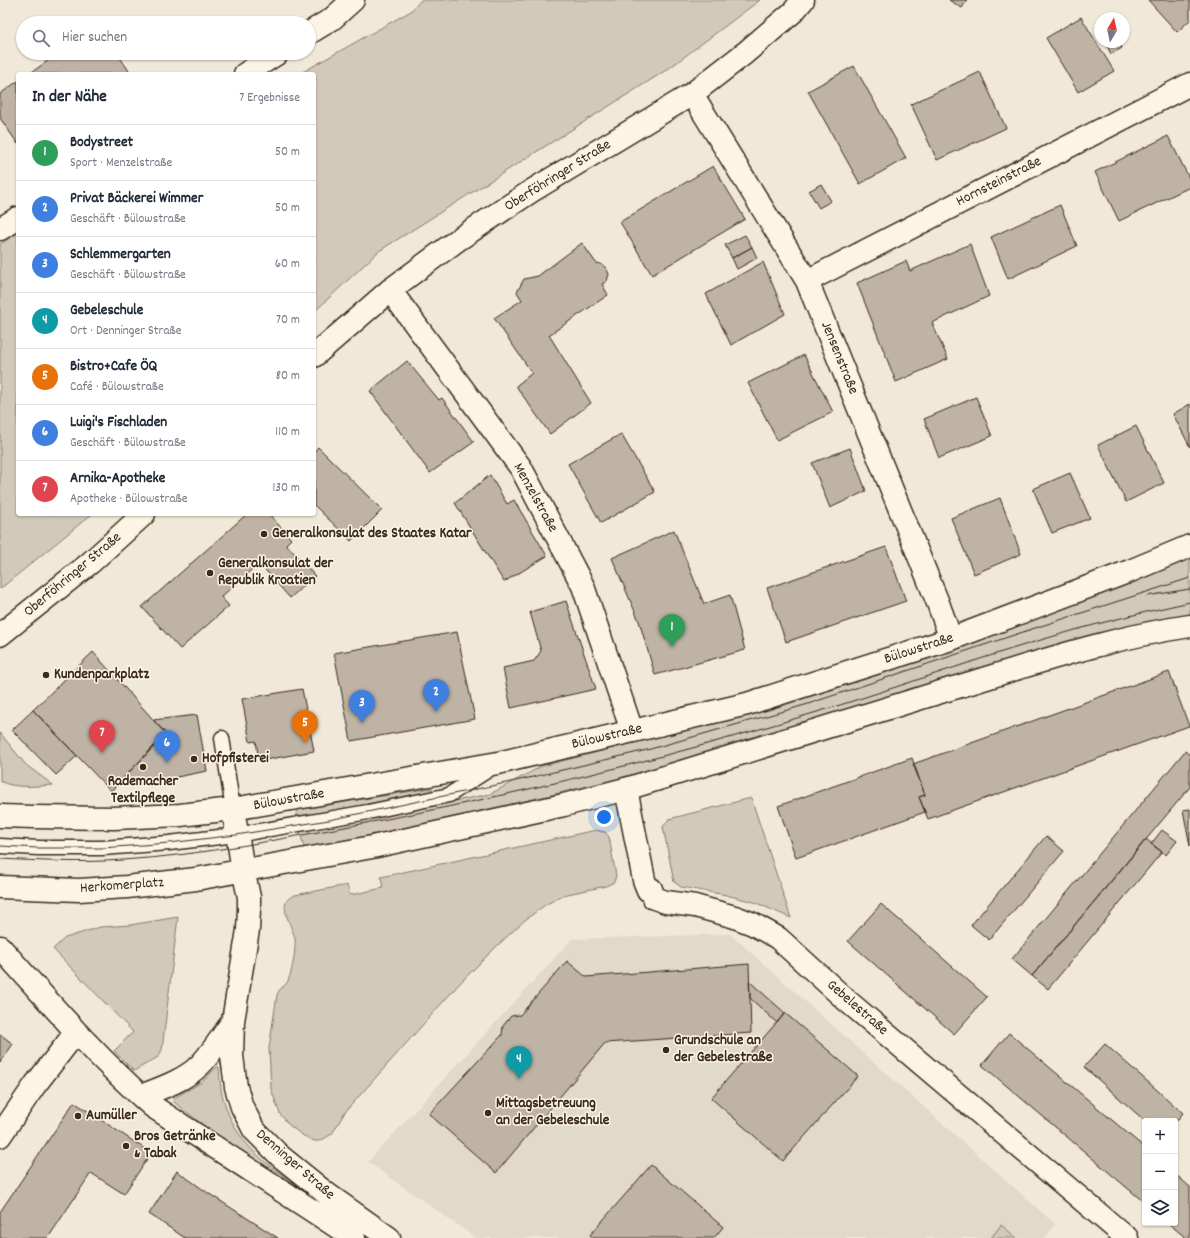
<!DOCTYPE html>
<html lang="de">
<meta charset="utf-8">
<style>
:root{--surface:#fff;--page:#f6f6f7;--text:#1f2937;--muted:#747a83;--line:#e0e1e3;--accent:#0f766e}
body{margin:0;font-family:Dekko,sans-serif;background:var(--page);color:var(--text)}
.controls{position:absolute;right:12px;bottom:12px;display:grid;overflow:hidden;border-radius:4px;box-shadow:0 1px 3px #0004}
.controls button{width:36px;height:36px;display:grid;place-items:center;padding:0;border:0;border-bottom:1px solid var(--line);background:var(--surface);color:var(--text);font:20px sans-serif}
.compass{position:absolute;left:1094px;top:12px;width:36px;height:36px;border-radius:50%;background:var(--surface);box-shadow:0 1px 3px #0004;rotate:9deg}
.you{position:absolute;left:604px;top:817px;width:14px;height:14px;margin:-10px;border:3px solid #fff;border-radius:50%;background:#1a73e8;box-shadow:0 0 0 6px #1a73e833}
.badge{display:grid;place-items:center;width:26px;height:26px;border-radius:50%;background:var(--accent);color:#fff;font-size:13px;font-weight:700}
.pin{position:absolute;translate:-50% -33px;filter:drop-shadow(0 1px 2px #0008)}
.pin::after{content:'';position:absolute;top:21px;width:14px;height:12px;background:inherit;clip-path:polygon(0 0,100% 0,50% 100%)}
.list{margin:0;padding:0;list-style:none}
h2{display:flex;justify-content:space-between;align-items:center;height:52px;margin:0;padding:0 16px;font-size:17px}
h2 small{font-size:13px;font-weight:400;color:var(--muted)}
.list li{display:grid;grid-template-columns:26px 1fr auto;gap:12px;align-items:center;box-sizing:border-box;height:56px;padding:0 16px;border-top:1px solid var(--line)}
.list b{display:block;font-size:15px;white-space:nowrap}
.list p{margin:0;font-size:13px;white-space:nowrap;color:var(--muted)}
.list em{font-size:13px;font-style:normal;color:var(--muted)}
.icon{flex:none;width:22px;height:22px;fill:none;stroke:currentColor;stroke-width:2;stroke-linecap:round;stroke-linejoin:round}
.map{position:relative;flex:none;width:1190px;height:1238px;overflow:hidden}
.search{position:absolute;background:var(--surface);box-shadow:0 1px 3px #0004;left:16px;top:16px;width:300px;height:44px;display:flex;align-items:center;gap:10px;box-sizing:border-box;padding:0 14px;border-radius:22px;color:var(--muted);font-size:15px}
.panel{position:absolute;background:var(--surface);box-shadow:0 1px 3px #0004;left:16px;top:72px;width:300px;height:444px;border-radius:4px}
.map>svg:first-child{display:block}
.built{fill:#e1d9c9}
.green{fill:#d2c9ba;stroke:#867a6c}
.building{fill:#beb3a4;stroke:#3b2a1e}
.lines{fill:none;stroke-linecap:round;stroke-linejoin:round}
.service-casing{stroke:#3b2a1e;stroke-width:17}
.minor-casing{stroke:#3b2a1e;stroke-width:25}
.tertiary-casing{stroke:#3b2a1e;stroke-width:25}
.secondary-casing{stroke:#3b2a1e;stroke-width:25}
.service{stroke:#fcf5e5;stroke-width:14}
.minor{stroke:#fcf5e5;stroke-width:22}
.tertiary{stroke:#fcf5e5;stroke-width:22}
.secondary{stroke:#fcf5e5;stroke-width:22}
.tram{stroke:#3b2a1e;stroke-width:1}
.poi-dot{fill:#3b2a1e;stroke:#fcf5e5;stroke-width:1.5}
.labels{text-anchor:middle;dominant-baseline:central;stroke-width:3;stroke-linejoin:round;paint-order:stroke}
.street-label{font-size:15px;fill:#3b2a1e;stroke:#fcf5e5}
.poi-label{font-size:15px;font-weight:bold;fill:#3b2a1e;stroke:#fcf5e5;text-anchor:start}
</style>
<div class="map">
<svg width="1190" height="1238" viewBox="0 0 1190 1238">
<rect width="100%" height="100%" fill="#f0e9d9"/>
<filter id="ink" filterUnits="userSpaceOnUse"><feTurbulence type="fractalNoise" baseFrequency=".025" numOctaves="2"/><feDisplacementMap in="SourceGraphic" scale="8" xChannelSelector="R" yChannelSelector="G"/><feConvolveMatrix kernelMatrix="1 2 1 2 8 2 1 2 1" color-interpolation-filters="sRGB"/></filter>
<g filter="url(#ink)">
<!-- built -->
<path class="built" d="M730 934 1055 1224 1045 1238H476L368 1162 572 939Z"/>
<!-- green -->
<path class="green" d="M421 0H760L668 69 379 251 314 312V74H299L411 11Z
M18 233V514H92L0 589V244Z
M1190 553V615C1140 622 1092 635 1044 649L659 768 547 796 319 847 304 848 300 832 490 794 542 766 724 720 900 667 1066 608 1114 588Z
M0 733 26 765 53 785C38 786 13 789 0 781Z
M432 788V791L297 818 296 810Z
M751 798 791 918 754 902 726 895 681 887 674 882 663 827 669 819Z
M596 830 605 832 609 837 616 876 614 882 606 886 563 895 545 905 525 920 498 945 460 983 345 1112 332 1134 320 1141H314L302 1135 289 1125 280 1114 271 1089 269 1048 277 995C279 989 282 988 286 984 292 977 296 948 295 939 293 926 274 902 295 895L347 885 350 895 383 888 381 877Z
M178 917 162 1050 158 1057 134 1071 114 1051 133 1032 53 949 65 938 100 927 130 925Z
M217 1067H219C220 1078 220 1088 223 1098 238 1153 279 1172 323 1201L320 1206 240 1154 174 1102 173 1099 174 1098 202 1082Z
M1001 1225 1017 1238H991Z"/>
<!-- building -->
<path class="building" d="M949 0H967L962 8Z
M1148 0H1190V20L1177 32Z
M1081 17 1114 71 1078 92 1046 38Z
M1105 42H1119L1122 48 1111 54Z
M59 53H117L131 74H29Z
M854 66 906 158 860 184 808 91Z
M980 72 1006 128 937 160 911 104Z
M18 81V144L0 118V94Z
M1168 136 1190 180V187L1119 221 1095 172Z
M713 166 745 219 652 275 620 222Z
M821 184 831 201 819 208 809 191Z
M1060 205 1077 246 1008 279 991 237Z
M745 235 752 247 732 258 725 245Z
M582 243 596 263 601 264 606 268 609 274 607 281 602 284 608 295 549 335 591 403 550 434 516 386 532 373 494 318 522 300 517 292 524 279 538 276Z
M970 244 989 296 932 323 948 359 896 382 857 283 906 261 910 271Z
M752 247 757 258 737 269 732 258Z
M763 262 785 314 731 345 706 294Z
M804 355 833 412 777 440 748 383Z
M407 361 439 400 442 398 474 442 430 473 370 391Z
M976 397 992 436 939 458 924 419Z
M1190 404V447L1173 414Z
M1136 426 1164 483 1126 502 1098 445Z
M621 434 655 492 601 523 568 464Z
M318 447 382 510 351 541 314 505V452Z
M850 448 866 491 830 508 812 463Z
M1070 473 1090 518 1052 533 1033 489Z
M490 475 507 504 514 500 547 556 504 582 455 503Z
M1000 498 1021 554 974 574 951 518Z
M247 514H269L291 539 286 544 315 576 290 598 259 563 221 597 229 606 180 649 142 607Z
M674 530 704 604 730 595 745 650 655 675 639 621 612 558Z
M886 547 906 601 786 642 767 588Z
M566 601 596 689 511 708 503 668 534 661 541 651 530 612Z
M457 632 475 719 351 741 334 653Z
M93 652 166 734 111 791 33 710Z
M1169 672 1189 726 928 819 919 797 925 795 913 764Z
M302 689 314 751 259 761 256 741 250 742 242 699Z
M33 710 77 756 56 775 12 730Z
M197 715 207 771 132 786 124 777 166 734 153 720Z
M1185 751 1190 755V787L1032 976 1012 959Z
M912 758 925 795 919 797 925 812 796 858 778 806Z
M1190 809V846L1183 810Z
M1162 830 1177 841 1166 855 1151 844Z
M1046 836 1064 851 989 940 971 925Z
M1146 839 1162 852 1048 989 1032 976Z
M881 904 987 997 954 1034 848 941Z
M567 961 586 977 749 964 751 1033 605 1043 496 1173 429 1114 502 1035 503 1026 511 1016 520 1015Z
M749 981 785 1013 777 1023 750 998Z
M785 1013 858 1076 783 1161 711 1098Z
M1009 1033 1145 1148V1203L982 1065Z
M0 1034 13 1044 0 1063Z
M1105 1044 1183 1113 1175 1123V1121H1145L1084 1067Z
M74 1102 151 1153 124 1194 91 1173 48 1238H0V1212Z
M651 1165 723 1227 714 1238H594L590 1235Z
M177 1171 208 1193 278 1238H185L149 1214Z
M1175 1174 1190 1187V1238H1186L1168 1223H1175Z"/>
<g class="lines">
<defs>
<path id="service" d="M222 738 233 809
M0 846 38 848H102L169 843 236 835 368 812 449 795 491 768"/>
<path id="minor" d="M309 33 332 19 353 0
M245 74 278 53
M692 94 807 281 938 603 951 639
M0 229 18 218
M807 281 1190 84
M390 290 521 468 583 586 632 731
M626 789 644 880 648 890 651 889 654 898 666 902 695 906 735 917 753 924 778 938 845 999 1127 1238"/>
<path id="tertiary" d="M233 809 243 870 249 897V909L248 930 233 1021 232 1056 236 1087 242 1107 254 1130 280 1156 327 1194 389 1238
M0 947C49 1002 97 1058 152 1106L354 1238
M141 1096C161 1088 183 1081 199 1066 212 1053 222 1036 233 1021
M0 1136 35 1085 76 1032"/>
<path id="secondary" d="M314 356 390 290 459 239 533 190 692 94 745 53 793 12 803 0
M0 635 90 563 144 514
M0 816 34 817 114 818 180 815 233 809 498 763 747 704 951 639 1130 571 1190 546
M0 887 79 890 127 887 196 879 372 847 564 805 626 789C733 756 840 723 947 690 1027 666 1107 638 1190 626"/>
</defs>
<!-- service casing -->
<use href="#service" class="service-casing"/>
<!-- minor casing -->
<use href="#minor" class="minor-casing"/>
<!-- tertiary casing -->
<use href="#tertiary" class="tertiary-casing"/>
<!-- secondary casing -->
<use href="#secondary" class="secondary-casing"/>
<!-- service -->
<use href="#service" class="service"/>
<!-- minor -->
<use href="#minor" class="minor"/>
<!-- tertiary -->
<use href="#tertiary" class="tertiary"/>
<!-- secondary -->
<use href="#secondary" class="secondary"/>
<!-- tram -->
<path class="tram" d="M1147 596 1190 589
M0 846 38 848H102L169 843 236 835 329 820 520 780 647 750 805 705 1035 628 1190 578
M0 859C41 861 82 863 123 860 205 855 285 838 366 823 515 795 662 759 807 715 886 692 963 663 1041 640 1090 625 1140 613 1190 602"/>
</g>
</g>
<!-- markers -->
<g class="poi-dot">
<circle cx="264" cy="534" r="4"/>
<circle cx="210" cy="573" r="4"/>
<circle cx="46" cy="675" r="4"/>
<circle cx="194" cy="759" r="4"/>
<circle cx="143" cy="767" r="4"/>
<circle cx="666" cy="1050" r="4"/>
<circle cx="488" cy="1113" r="4"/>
<circle cx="78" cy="1116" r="4"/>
<circle cx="126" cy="1146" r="4"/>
</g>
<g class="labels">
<!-- street labels -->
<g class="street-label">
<text transform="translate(558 176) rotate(-32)">Oberföhringer Straße</text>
<text transform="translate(999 182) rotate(-27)">Hornsteinstraße</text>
<text transform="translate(839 358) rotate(68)">Jensenstraße</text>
<text transform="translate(535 498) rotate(61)">Menzelstraße</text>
<text transform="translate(73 575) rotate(-40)">Oberföhringer Straße</text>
<text transform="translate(919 649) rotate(-18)">Bülowstraße</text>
<text transform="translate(607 737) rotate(-13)">Bülowstraße</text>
<text transform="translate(289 800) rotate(-10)">Bülowstraße</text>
<text transform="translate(122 886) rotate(-4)">Herkomerplatz</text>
<text transform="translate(857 1008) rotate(41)">Gebelestraße</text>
<text transform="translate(295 1165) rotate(41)">Denninger Straße</text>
</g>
<!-- poi labels -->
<g class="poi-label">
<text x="272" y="534">Generalkonsulat des Staates Katar</text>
<text x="218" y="564">Generalkonsulat der<tspan x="218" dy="17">Republik Kroatien</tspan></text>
<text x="54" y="675">Kundenparkplatz</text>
<text x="202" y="759">Hofpfisterei</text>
<text x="143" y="782" text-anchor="middle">Rademacher<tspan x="143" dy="17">Textilpflege</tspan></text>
<text x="674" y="1041">Grundschule an<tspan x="674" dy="17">der Gebelestraße</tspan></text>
<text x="496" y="1104">Mittagsbetreuung<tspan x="496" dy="17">an der Gebeleschule</tspan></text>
<text x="86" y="1116">Aumüller</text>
<text x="134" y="1137">Bros Getränke<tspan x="134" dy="17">&amp; Tabak</tspan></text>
</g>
</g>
</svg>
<div class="controls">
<button>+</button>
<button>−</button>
<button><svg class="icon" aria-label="layers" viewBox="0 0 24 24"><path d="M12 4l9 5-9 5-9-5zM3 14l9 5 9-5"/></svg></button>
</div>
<svg class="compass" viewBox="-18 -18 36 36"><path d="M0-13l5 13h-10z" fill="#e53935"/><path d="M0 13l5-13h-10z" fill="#747a83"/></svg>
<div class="you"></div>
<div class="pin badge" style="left:672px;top:647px;background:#2e9e5b">1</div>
<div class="pin badge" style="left:436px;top:712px;background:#3f7fe0">2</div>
<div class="pin badge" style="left:362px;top:723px;background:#3f7fe0">3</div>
<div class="pin badge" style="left:519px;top:1079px;background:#0f9aa8">4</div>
<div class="pin badge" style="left:305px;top:743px;background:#e8710a">5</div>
<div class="pin badge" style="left:167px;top:763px;background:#3f7fe0">6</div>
<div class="pin badge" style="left:102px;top:753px;background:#e0444e">7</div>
<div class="search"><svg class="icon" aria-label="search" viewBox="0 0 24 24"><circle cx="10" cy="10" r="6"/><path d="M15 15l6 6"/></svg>Hier suchen</div>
<section class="panel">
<h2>In der Nähe<small>7 Ergebnisse</small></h2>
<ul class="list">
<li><span class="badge" style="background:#2e9e5b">1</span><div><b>Bodystreet</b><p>Sport · Menzelstraße</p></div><em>50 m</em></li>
<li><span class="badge" style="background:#3f7fe0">2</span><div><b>Privat Bäckerei Wimmer</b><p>Geschäft · Bülowstraße</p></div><em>50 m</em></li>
<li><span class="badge" style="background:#3f7fe0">3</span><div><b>Schlemmergarten</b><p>Geschäft · Bülowstraße</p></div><em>60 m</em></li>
<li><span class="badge" style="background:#0f9aa8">4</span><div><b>Gebeleschule</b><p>Ort · Denninger Straße</p></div><em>70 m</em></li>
<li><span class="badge" style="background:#e8710a">5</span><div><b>Bistro+Cafe ÖQ</b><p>Café · Bülowstraße</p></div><em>80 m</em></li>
<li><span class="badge" style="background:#3f7fe0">6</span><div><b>Luigi's Fischladen</b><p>Geschäft · Bülowstraße</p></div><em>110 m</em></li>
<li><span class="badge" style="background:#e0444e">7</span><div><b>Arnika-Apotheke</b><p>Apotheke · Bülowstraße</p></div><em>130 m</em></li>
</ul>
</section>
</div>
